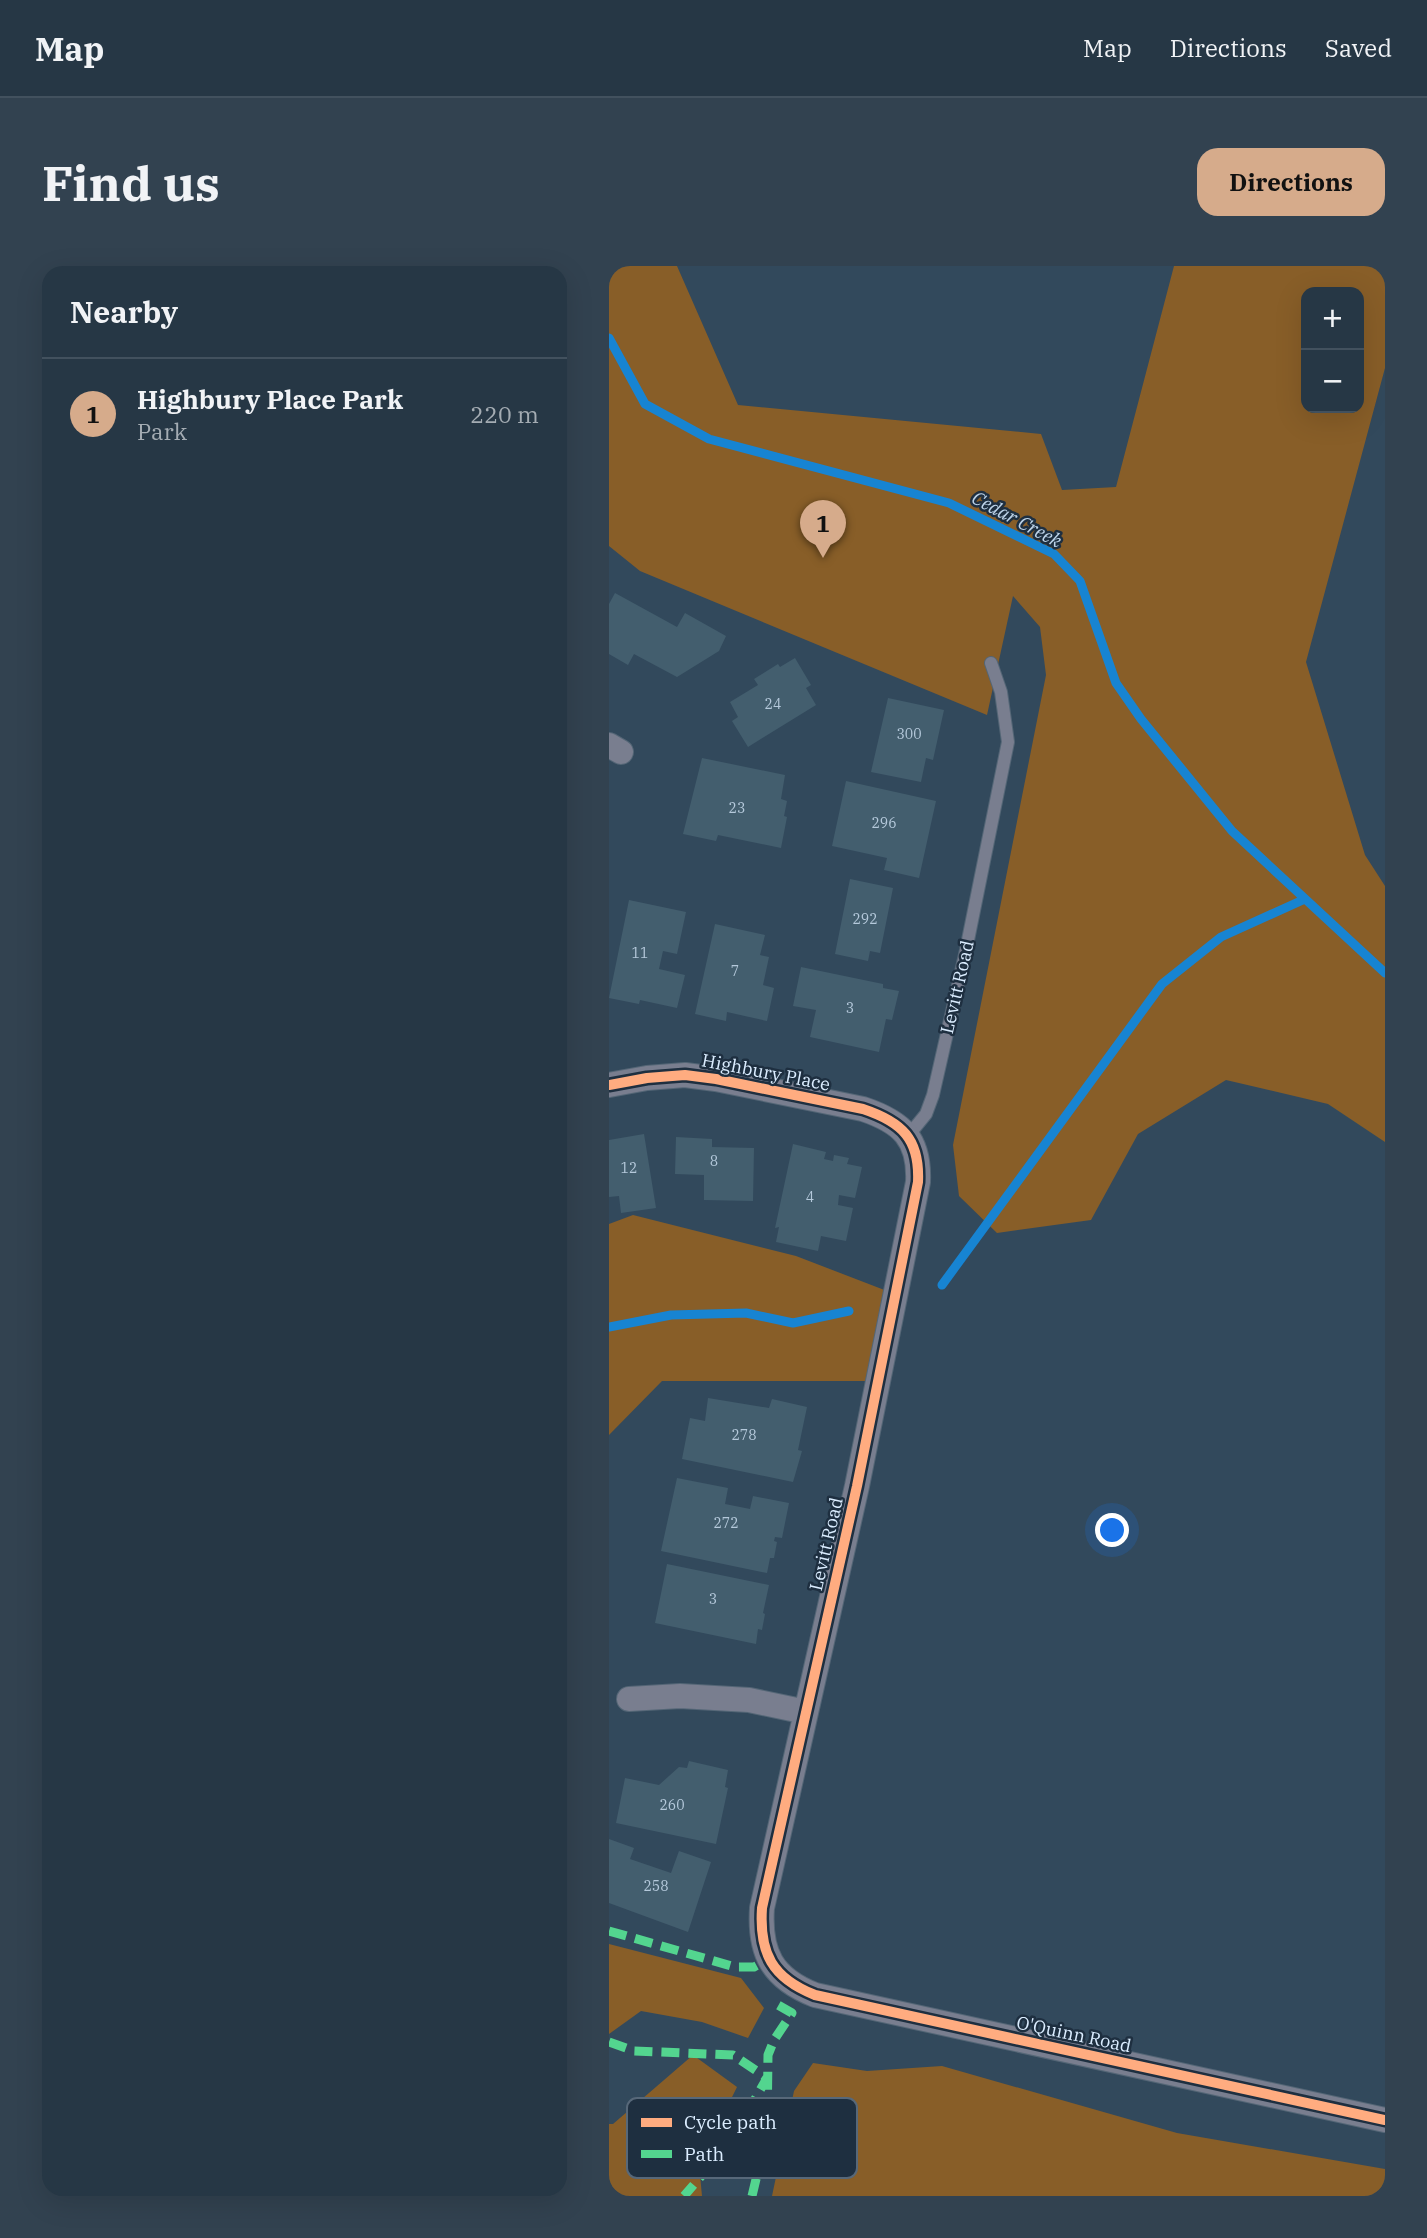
<!DOCTYPE html>
<meta charset="utf-8">
<style>
:root{--surface:#263745;--page:#324250;--text:#f1f3f6;--muted:#a4acb3;--line:#42515e;--accent:#d6ab8b}
body{margin:0;font-family:"IBM Plex Serif",serif;background:var(--page);color:var(--text)}
.controls{position:absolute;right:21px;top:21px;display:grid;overflow:hidden;border-radius:14px;box-shadow:0 7px 28px #0002}
.controls button{width:63px;height:63px;display:grid;place-items:center;padding:0;border:0;border-bottom:2px solid var(--line);background:var(--surface);color:var(--text);font:35px sans-serif}
.you{position:absolute;left:504px;top:1265px;width:24px;height:24px;margin:-18px;border:5px solid #fff;border-radius:50%;background:#1a73e8;box-shadow:0 0 0 10px #1a73e833}
.badge{display:grid;place-items:center;width:46px;height:46px;border-radius:50%;background:var(--accent);color:#111;font-size:23px;font-weight:700}
.pin{position:absolute;translate:-50% -58px;filter:drop-shadow(0 2px 4px #0008)}
.pin::after{content:'';position:absolute;top:37px;width:24px;height:21px;background:inherit;clip-path:polygon(0 0,100% 0,50% 100%)}
.list{margin:0;padding:0;list-style:none}
h2{display:flex;justify-content:space-between;align-items:center;height:91px;margin:0;padding:0 28px;font-size:30px}
h2 small{font-size:23px;font-weight:400;color:var(--muted)}
.list li{display:grid;grid-template-columns:46px 1fr auto;gap:21px;align-items:center;box-sizing:border-box;height:112px;padding:0 28px;border-top:2px solid var(--line)}
.list b{display:block;font-size:26px;white-space:nowrap}
.list p{margin:0;font-size:23px;white-space:nowrap;color:var(--muted)}
.list em{font-size:23px;font-style:normal;color:var(--muted)}
.map{position:relative;flex:none;width:776px;height:1930px;overflow:hidden;border-radius:21px}
header{display:flex;align-items:center;gap:42px;box-sizing:border-box;height:98px;padding:0 35px;background:var(--surface);border-bottom:2px solid var(--line)}
header strong{font-size:33px}
nav{display:flex;gap:38px;margin-inline-start:auto;font-size:24px}
.intro{display:flex;align-items:center;justify-content:space-between;box-sizing:border-box;height:168px;padding:0 42px}
h1{margin:0;font-size:49px}
.button{padding:18px 32px;border-radius:21px;background:var(--accent);color:#111;font-size:24px;font-weight:700}
main{display:flex;gap:42px;padding:0 42px}
aside{flex:1;background:var(--surface);border-radius:21px;box-shadow:0 7px 28px #0002}
.map>svg:first-child{display:block}
.green{fill:#885e28;fill-rule:evenodd}
.lines{fill:none;stroke-linecap:round;stroke-linejoin:round}
.stream{stroke:#1784d2;stroke-width:9}
.building{fill:#435e6e}
.lane-casing{stroke:#546676;stroke-width:14}
.street-casing{stroke:#546676;stroke-width:26}
.lane{stroke:#797e8f;stroke-width:12}
.street{stroke:#797e8f;stroke-width:24}
.quiet{stroke:#53d58f;stroke-width:9;stroke-dasharray:18 9;stroke-linecap:butt}
.cycleway-casing{stroke:#1e2f40;stroke-width:15}
.cycleway{stroke:#ffac80;stroke-width:10}
.labels{text-anchor:middle;dominant-baseline:central;stroke-width:5;stroke-linejoin:round;paint-order:stroke}
.number-label{font-size:14px;fill:#b5c9db}
.street-label{font-size:18px;fill:#dbedff;stroke:#1e2f40}
.water-label{font-size:19px;font-style:italic;fill:#bdd3e8;stroke:#1e2f40}
.key{fill:#1e2f40;stroke:#576879;stroke-width:2}
.key-label{font-size:19px;fill:#dbedff}
</style>
<header>
<strong>Map</strong>
<nav><a>Map</a><a>Directions</a><a>Saved</a></nav>
</header>
<div class="intro"><h1>Find us</h1><a class="button">Directions</a></div>
<main>
<aside>
<h2>Nearby<small></small></h2>
<ul class="list">
<li><span class="badge">1</span><div><b>Highbury Place Park</b><p>Park</p></div><em>220 m</em></li>
</ul>
</aside>
<div class="map">
<svg width="776" height="1930" viewBox="0 0 776 1930">
<rect width="100%" height="100%" fill="#32495c"/>
<!-- green -->
<path class="green" d="M0 0H68L129 139 432 168 453 224 507 221 565 0H776V102L697 396 756 589 776 620V876L719 838 617 814 529 868 482 954 388 967 350 930 344 879 437 409 431 361 404 330 378 449 31 305 0 280ZM697 26H750V142H697Z
M24 949 187 990 278 1025 257 1115H53L0 1169V958Z
M0 1678 132 1712 155 1742 139 1772 93 1756 32 1745 0 1768Z
M84 1789 128 1821 90 1898 93 1930H0V1858H4Z
M204 1797 258 1805 333 1800 568 1867 776 1903V1930H163L185 1825Z"/>
<g class="lines">
<!-- stream -->
<path class="stream" d="M0 72 36 138 100 173 340 237 445 288 471 315 507 417 532 453 623 565 776 707
M333 1019 553 718 612 671 696 633
M0 1061 62 1049 137 1047 184 1057 240 1045"/>
</g>
<!-- building -->
<path class="building" d="M6 327 68 361 76 347 117 370 110 385 68 411 25 388 19 399 0 388V338Z
M186 392 202 419 197 422 207 439 139 481 123 455 129 451 121 436 149 419 145 413 169 398 171 401Z
M279 432 335 444 324 494 317 492 312 516 262 506Z
M93 492 176 509 172 533 178 535 175 550 178 551 172 582 109 569 107 575 74 568Z
M237 515 327 535 310 612 275 604 278 592 223 580Z
M241 613 284 622 271 687 261 685 259 695 226 688Z
M20 634 77 646 68 688 54 685 50 703 76 709 68 742 31 734 30 738 0 732Z
M106 658 156 669 151 689 160 691 154 719 165 722 158 755 118 746 117 755 86 748Z
M192 701 274 718V722L290 725 283 754 277 753 270 786 201 771 207 744 184 740Z
M35 868 47 942 12 947 10 930 0 931V874Z
M67 871 103 873V881L145 882 144 935 95 934V909L66 908Z
M184 878 217 886 215 893 224 895 225 889 240 892 238 898 253 901 246 932 230 929 229 939 244 942 237 975 212 970 209 985 167 976 170 961 166 962Z
M99 1132 160 1142 163 1133 198 1141 189 1184 193 1185 184 1216 73 1193 81 1152 96 1155Z
M68 1212 119 1222 116 1238 141 1243 144 1230 180 1237 173 1272 166 1271 165 1275 168 1276 165 1292H161L158 1307 52 1285Z
M58 1298 160 1319 154 1347 156 1348 153 1364 149 1363 147 1378 46 1357Z
M80 1495 119 1504 116 1521 119 1522 107 1578 7 1557 16 1512 50 1519 70 1501 78 1502Z
M0 1573 25 1582 21 1593 62 1607 70 1585 102 1596 79 1666 0 1637Z"/>
<g class="lines">
<defs>
<path id="lane" d="M299 870 317 848 324 829 357 684 399 476 392 426 382 397"/>
<path id="street" d="M0 479 12 486
M0 819 38 812 76 809 107 813 254 843C293 856 311 873 309 916L248 1220 153 1642C150 1687 163 1712 206 1729L776 1854
M20 1433 71 1430 140 1434 197 1446"/>
</defs>
<!-- lane casing -->
<use href="#lane" class="lane-casing"/>
<!-- street casing -->
<use href="#street" class="street-casing"/>
<!-- lane -->
<use href="#lane" class="lane"/>
<!-- street -->
<use href="#street" class="street"/>
<!-- quiet -->
<path class="quiet" d="M0 1665 126 1701H145L160 1693
M0 1776 25 1785 124 1789 158 1812 121 1877 75 1930
M143 1930 158 1867 159 1789 165 1774 183 1747 162 1735"/>
<defs>
<path id="cycleway" d="M0 819 38 812 76 809 107 813 254 843C293 856 311 873 309 916L248 1220 153 1642C150 1687 163 1712 206 1729L776 1854"/>
</defs>
<!-- cycleway casing -->
<use href="#cycleway" class="cycleway-casing"/>
<!-- cycleway -->
<use href="#cycleway" class="cycleway"/>
</g>
<g class="labels">
<!-- number labels -->
<g class="number-label">
<text x="164" y="438">24</text>
<text x="300" y="468">300</text>
<text x="128" y="542">23</text>
<text x="275" y="557">296</text>
<text x="256" y="653">292</text>
<text x="31" y="687">11</text>
<text x="126" y="705">7</text>
<text x="241" y="742">3</text>
<text x="105" y="895">8</text>
<text x="20" y="902">12</text>
<text x="201" y="931">4</text>
<text x="135" y="1169">278</text>
<text x="117" y="1257">272</text>
<text x="104" y="1333">3</text>
<text x="63" y="1539">260</text>
<text x="47" y="1620">258</text>
</g>
<!-- street labels -->
<g class="street-label">
<text transform="translate(348 721) rotate(-77)">Levitt Road</text>
<text transform="translate(157 806) rotate(11)">Highbury Place</text>
<text transform="translate(217 1278) rotate(-77)">Levitt Road</text>
<text transform="translate(465 1768) rotate(12)">O'Quinn Road</text>
</g>
<!-- water labels -->
<g class="water-label">
<text transform="translate(408 253) rotate(28)">Cedar Creek</text>
</g>
</g>
<!-- legend -->
<rect x="18" y="1832" width="230" height="80" rx="10" class="key"/>
<rect x="32" y="1852" width="31" height="9" fill="#ffac80"/>
<rect x="32" y="1884" width="31" height="8" fill="#53d58f"/>
<g class="key-label">
<text x="75" y="1863">Cycle path</text>
<text x="75" y="1895">Path</text>
</g>
</svg>
<div class="controls">
<button>+</button>
<button>−</button>
</div>
<div class="you"></div>
<div class="pin badge" style="left:214px;top:292px">1</div>
</div>
</main>
